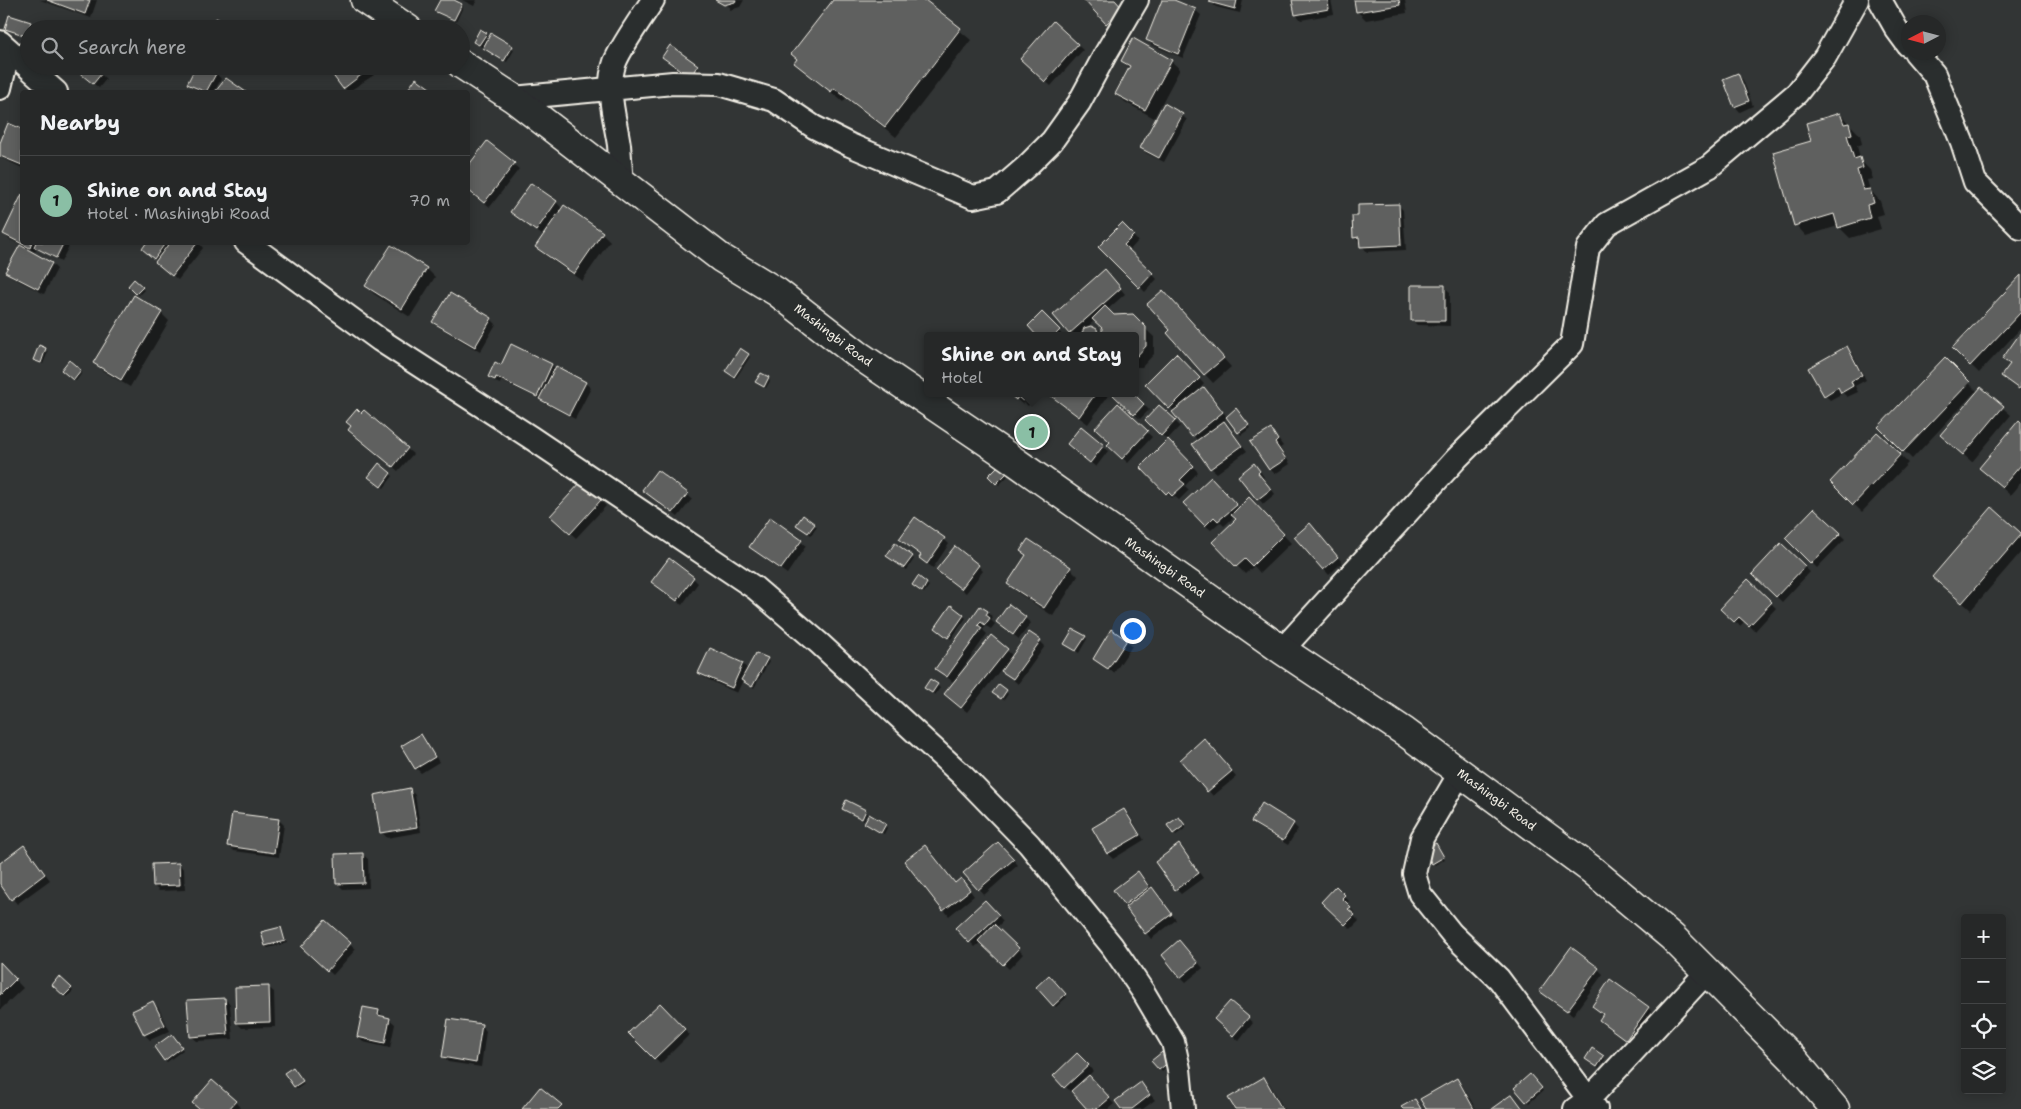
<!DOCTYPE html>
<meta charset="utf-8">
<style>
:root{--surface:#262828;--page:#2e3030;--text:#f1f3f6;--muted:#a4a6a8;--line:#424445;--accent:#8abfa5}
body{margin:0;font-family:"Shantell Sans",sans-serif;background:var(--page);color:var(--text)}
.controls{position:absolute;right:15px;bottom:15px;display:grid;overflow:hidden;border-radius:5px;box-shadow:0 2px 12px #0003}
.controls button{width:45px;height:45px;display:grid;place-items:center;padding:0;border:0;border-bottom:1px solid var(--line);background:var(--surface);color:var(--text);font:25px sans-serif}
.compass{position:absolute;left:1901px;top:15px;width:45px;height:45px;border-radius:50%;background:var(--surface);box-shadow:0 2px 12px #0003;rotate:264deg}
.you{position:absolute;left:1132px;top:630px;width:18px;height:18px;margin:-12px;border:4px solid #fff;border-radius:50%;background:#1a73e8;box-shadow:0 0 0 8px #1a73e833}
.badge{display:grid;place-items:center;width:32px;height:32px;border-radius:50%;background:var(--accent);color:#111;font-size:16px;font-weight:700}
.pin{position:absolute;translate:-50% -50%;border:2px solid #fff;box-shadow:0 1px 5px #0006}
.popup{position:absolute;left:924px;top:332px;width:215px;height:65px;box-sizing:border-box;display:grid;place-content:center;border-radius:5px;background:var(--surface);filter:drop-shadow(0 1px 4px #0005);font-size:16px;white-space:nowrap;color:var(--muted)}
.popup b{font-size:19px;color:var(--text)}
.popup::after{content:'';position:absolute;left:50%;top:100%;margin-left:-10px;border:10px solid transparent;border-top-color:var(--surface)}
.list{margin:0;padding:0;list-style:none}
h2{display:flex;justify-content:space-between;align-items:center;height:65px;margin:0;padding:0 20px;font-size:21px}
h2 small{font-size:16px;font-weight:400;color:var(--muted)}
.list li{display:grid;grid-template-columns:32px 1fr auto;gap:15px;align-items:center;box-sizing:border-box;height:90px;padding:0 20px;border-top:1px solid var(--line)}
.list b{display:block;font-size:19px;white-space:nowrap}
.list p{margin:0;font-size:16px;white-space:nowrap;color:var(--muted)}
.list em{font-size:16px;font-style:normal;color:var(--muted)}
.icon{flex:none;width:28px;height:28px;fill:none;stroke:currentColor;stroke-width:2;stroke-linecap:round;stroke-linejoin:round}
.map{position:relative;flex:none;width:2021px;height:1109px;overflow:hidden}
.search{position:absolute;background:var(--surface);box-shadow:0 2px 12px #0003;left:20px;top:20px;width:450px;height:55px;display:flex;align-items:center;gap:12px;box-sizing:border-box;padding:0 18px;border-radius:28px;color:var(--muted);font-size:19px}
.panel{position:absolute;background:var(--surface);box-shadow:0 2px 12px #0003;left:20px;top:90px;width:450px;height:155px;border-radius:5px}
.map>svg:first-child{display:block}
.shadow{fill:#0007}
.building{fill:#5f605f;stroke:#f4f1e8}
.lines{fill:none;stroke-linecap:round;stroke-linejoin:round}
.street-casing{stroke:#f4f1e8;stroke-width:26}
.primary-casing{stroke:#f4f1e8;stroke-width:31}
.street{stroke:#2a2d2e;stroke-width:22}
.primary{stroke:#2a2d2e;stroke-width:28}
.labels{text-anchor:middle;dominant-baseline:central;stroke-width:4;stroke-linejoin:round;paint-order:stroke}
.street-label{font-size:12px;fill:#f4f1e8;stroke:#2a2d2e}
</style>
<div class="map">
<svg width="2021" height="1109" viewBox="0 0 2021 1109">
<rect width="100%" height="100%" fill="#323535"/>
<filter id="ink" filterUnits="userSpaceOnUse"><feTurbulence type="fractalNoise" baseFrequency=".02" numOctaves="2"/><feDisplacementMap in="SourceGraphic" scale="10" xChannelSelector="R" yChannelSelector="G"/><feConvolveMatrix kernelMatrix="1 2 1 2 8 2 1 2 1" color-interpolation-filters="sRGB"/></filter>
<g filter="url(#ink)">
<!-- shadow -->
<path class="shadow" d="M40 0H97L91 18Z
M441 0H451L463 7 456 22 436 11Z
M462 0H477L474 6Z
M716 0H744L740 7 730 10V7Z
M835 0H923L971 40 896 137 846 98 843 102 796 63Z
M1086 0H1114L1115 31 1107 23Z
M1164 0H1171L1195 10 1201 15 1183 58 1152 45 1147 40Z
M1211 0H1243L1240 13 1216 7 1210 2Z
M1293 0H1331L1334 14 1301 20 1296 14Z
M1356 0H1405L1407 13 1366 20 1358 12Z
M31 23 33 25 32 29H29V37L6 29Z
M1053 23 1083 50 1051 86 1026 64Z
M486 34 488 36 482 47 476 44Z
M512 47 514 50 507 62 487 50Z
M671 47 702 72 696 81 664 57Z
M1122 61H1171L1180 69 1154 118 1125 102 1117 94 1130 69Z
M71 66H92L106 79 99 88Z
M112 66H124L121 71Z
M368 66 374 75 348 92 344 88Z
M216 73 221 79 214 92H200L188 84Z
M1737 74 1743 80 1753 106 1740 112 1735 106Z
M226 79 244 92H217Z
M416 80 434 92H408Z
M1840 114 1860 135 1862 144 1857 146 1861 161 1870 170 1873 179 1867 180 1870 190 1880 201 1884 214 1877 216 1881 229 1850 238 1838 226 1806 236 1796 225 1813 141Z
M1182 115 1187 120 1164 162 1146 153 1141 147Z
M9 125 22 131V168L0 157V146Z
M487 143 519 169 490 207 468 190V168Z
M22 197V242H71L61 262 37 248 35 252 28 248 27 250 52 264 57 269 44 294 12 277 7 271 21 245 9 239 4 234Z
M556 202 563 209 602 233 610 241 582 281 545 255 537 247 549 229 547 228 542 235 511 212Z
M1398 205 1403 210 1406 250 1367 252 1355 237Z
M1122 225 1138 241 1129 251 1157 279 1145 292 1100 247Z
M148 242H168L170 244 171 242H198L203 248 178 280 143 249Z
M391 246 427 269 435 277 410 317 374 294 366 286Z
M1110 276 1125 294 1107 310 1114 316H1132L1154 337V354L1142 367H1136V336L1103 328 1095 320 1086 328 1096 330 1099 336H1083L1082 332 1078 336H1073L1055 315Z
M2021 276V328L1979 373 1954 348Z
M134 281 144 290 139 295 130 286Z
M1444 287 1450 292V326L1417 325 1412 320Z
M1171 299 1231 367 1213 383 1168 334 1172 330Z
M161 313 169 321 130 387 103 371 95 363Z
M1042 313 1063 336H1039Z
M491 319 496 324 480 352 439 327 434 322Z
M2021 334V391L2003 376 2011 366 2004 358Z
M512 345 552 365 556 369 585 383 591 388 575 419 546 404 542 400 501 381 500 384 495 382 489 376 501 367Z
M40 347 48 352 43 364 35 360Z
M1846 348 1852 353 1866 380 1855 386 1858 392 1847 397 1843 393 1830 400 1825 395Z
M748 355 750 357 736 378 729 373Z
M1176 355 1204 384 1195 394 1196 395 1209 394 1227 417 1238 412 1251 428 1241 435 1228 417 1223 421 1247 451 1217 473 1211 468 1198 441 1175 412 1147 384Z
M1945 359 1978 392 1981 389 2011 415 1972 462 1950 443 1977 394 1975 392 1912 459 1880 427Z
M80 371 82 373 76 381 65 372Z
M768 378 770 381 766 388 759 384Z
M1009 393H1039L1028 406 1024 402 1022 404Z
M1046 393H1110L1088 424Z
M1116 393H1133L1149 410 1140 419 1115 395Z
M1118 405 1152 437 1128 463 1109 445 1112 442Z
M1160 406 1180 426 1167 440 1147 420Z
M2021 424V482L2010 495 1989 476Z
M353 426 407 449 413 454 398 471 355 435Z
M1081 428 1108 451 1096 467 1074 449Z
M1271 430 1283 446 1280 448 1290 464 1275 474 1270 469Z
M1877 433 1908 463 1862 512 1831 482Z
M1168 441 1198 472 1185 486 1189 490 1179 500 1174 496 1172 498 1141 467Z
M379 465 393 476 384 488 372 479Z
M999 467 1008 476 999 485 990 476Z
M1259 470 1264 477 1263 478 1275 494 1263 504 1240 476Z
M582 484 606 506 576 538 552 516Z
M1216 484 1239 509 1249 499 1291 543 1260 573 1254 566 1245 574 1214 542 1237 519 1235 516 1224 526 1220 522 1211 530 1205 525Z
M687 494 692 499 678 517 649 495Z
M1814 509 1845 539 1817 568 1787 538Z
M804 517 817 527 811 535 800 527Z
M771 519 806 546 787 574 756 552Z
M1315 530 1342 562 1329 575 1295 537Z
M2021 534V552L1971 610 1942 585Z
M901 539H944L949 544 933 568 920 558 922 556Z
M1781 545 1810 572 1782 602 1753 574Z
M1022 551 1070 568 1078 576 1053 616 1017 592 1009 584 1027 556Z
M912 557 914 559 907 570 890 558Z
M978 566 983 571 966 593 943 575Z
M693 578 698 583 682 605 653 582Z
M1748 581 1776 608 1755 631 1745 621 1740 626 1722 609Z
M926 584 929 586 924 593 916 587Z
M1009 606 1031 623 1019 639 997 622Z
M952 607 966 618 951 639 939 630Z
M987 612 993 617 991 620 995 624 991 629 986 626 983 630 987 634 953 682 937 669Z
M992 637 1013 656 1040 641 1045 646 1018 684 1001 669 967 712 951 699Z
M1085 637 1087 639 1079 653 1068 646Z
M1126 641 1132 646 1114 673 1094 659Z
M710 650 743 664 748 670 767 659 769 662 754 688 743 680 737 693 705 678 700 673Z
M931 680 940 688 935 695 928 690Z
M999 686 1008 694 1004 700 996 695Z
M420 735 439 762 421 773 416 768Z
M1209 745 1236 777 1213 796 1182 760Z
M410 790 415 795 421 832 387 838 382 832Z
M1124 810 1129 815 1144 840 1113 859 1108 854 1094 829Z
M846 811H865L867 814 864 820Z
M279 820 284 825 279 857 234 851 229 846Z
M1181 821 1186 828 1176 835 1174 833Z
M1252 822 1293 824 1298 829 1288 845 1258 827Z
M867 825H885L887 828 884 834Z
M1436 845 1445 859 1435 865 1433 863Z
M1003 848 1018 865 984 895 965 873Z
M1184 851 1203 878 1181 894 1176 889Z
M29 852 50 880 17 904 0 882V864Z
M362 854 368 859 369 888 343 889 338 884Z
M906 861 955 884 966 885 974 896 949 916Z
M179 864 184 870 185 890 159 891 154 886Z
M1138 873 1157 893 1176 920 1151 939 1115 890Z
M1336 888 1349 901 1346 904 1355 913 1353 915 1359 921 1351 929 1323 902Z
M985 901 1003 921 996 928 1023 954 1009 969 981 942 975 947 957 928Z
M325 922 356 949 333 975 308 952Z
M281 928 287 943 268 948 266 946Z
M1179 941 1203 968 1186 982 1181 977Z
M0 964 23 988 0 1010Z
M1598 969 1603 974 1573 1015 1546 996Z
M1049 977 1067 997 1056 1007 1038 987Z
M59 978 73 991 67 997 53 985Z
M268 987 274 992 275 1027 242 1028 237 1023Z
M225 999 230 1004 233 1039 197 1041 191 1036Z
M153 1002 158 1007 170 1031 150 1040 145 1035 134 1012Z
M1230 1003 1253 1023 1239 1041 1220 1025Z
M660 1004 689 1035 660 1064 630 1033Z
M1593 1006 1648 1008 1653 1013 1632 1044 1600 1020 1604 1015Z
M364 1008 379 1011 384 1018 389 1019 395 1024 390 1048 363 1042 358 1037Z
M481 1025 486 1031 481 1067 448 1062 443 1057Z
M174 1037 183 1050 167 1062 165 1060Z
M1077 1054 1093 1071 1088 1076 1114 1104 1108 1109H1089L1072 1091 1071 1092 1055 1076Z
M1603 1057 1605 1059 1599 1068 1589 1061Z
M1176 1060 1162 1072 1153 1061Z
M295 1071 304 1084 297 1089 286 1073Z
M1264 1078 1269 1083 1284 1109H1236Z
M1532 1078 1543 1091 1529 1103 1516 1088Z
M1457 1080 1462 1085 1476 1109H1427Z
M1141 1084 1155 1100 1143 1109H1123Z
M235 1102 240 1107 239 1109H200Z"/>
<!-- building -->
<path class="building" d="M47 0H90L85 14Z
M440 0H454L462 4 454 20 434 11Z
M715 0H736L735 2 724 5Z
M833 0H925L961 28 885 127 834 88 831 92 794 63 797 59 791 54Z
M1084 0H1115L1123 9 1106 24Z
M1162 0H1174L1196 9 1178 54 1146 40Z
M1210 0H1237L1235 9 1209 2Z
M1292 0H1328L1329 9 1295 15Z
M1354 0H1399L1400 5 1356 12Z
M9 15 31 22 27 36 5 29Z
M216 18 240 29H211Z
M1053 21 1078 44 1045 82 1020 59Z
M191 23 195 26 196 29H183L185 24Z
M480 29 487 33 479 45 473 42Z
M491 33 513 46 504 61 483 48Z
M1133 38 1172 60 1145 110 1115 94 1130 66 1121 61Z
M670 45 698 65 690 77 662 57Z
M71 66H94L102 73 93 84Z
M196 66H206L217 72 206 92 187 84Z
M326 66H368L369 69 343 89Z
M1738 73 1749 101 1734 107 1723 79Z
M226 78 246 92H215Z
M416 78 434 91 433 92H406Z
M1164 103 1183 114 1159 158 1140 148Z
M1840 113 1844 124 1849 123 1852 134 1847 135 1854 159 1860 157 1863 168 1857 170 1863 190 1870 189 1874 203 1867 205 1870 218 1838 228 1834 214 1794 226 1773 152 1811 141 1806 123Z
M8 123 22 129V165L0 156V143Z
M487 141 515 163 484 203 468 190V166Z
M531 183 557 201 536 231 510 212Z
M22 194V242H32L30 248 3 234Z
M1399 204 1401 245 1360 247 1359 237 1353 238 1352 216H1358V205Z
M564 205 603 232 574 274 535 247Z
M1122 223 1134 235 1124 245 1153 273 1139 288 1098 247Z
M36 242H64L56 258 34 247Z
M147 242H166L154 259 142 249Z
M170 242H198L172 276 155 262Z
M20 245 52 263 38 289 5 272Z
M391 245 427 268 402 309 365 286Z
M1105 269 1121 288 1069 334 1053 315Z
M2021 275V312L1970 366 1952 348Z
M134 279 143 287 136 294 128 286Z
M1411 285H1445V321H1411Z
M1163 290 1224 358 1204 375 1167 333 1170 330 1147 304Z
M450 293 492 318 475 347 432 322Z
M134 295 162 312 121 380 93 363Z
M1105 306 1114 315 1133 314 1146 327V346L1136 357V336H1102V328L1092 319Z
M1042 312 1060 330 1054 336H1037L1028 326Z
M1091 326 1097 329 1098 336H1081L1084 328Z
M2021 332V386L2019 389 2001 376 2010 364 2002 359Z
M511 344 552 364 537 397 496 377 495 380 488 377 495 362 501 365Z
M39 345 46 348 41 363 33 360Z
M1847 346 1862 375 1851 381 1853 386 1841 393 1838 387 1824 396 1808 368Z
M740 348 749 354 734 377 725 371Z
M1176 353 1200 378 1169 409 1145 384Z
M1945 357 1970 382 1903 452 1878 427Z
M69 360 81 370 73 380 61 370Z
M556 366 586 382 569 415 539 399Z
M761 373 769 377 764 387 755 382Z
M1204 387 1223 412 1192 437 1172 412Z
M1981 387 2004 406 1963 455 1940 435Z
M1008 393H1030L1023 401 1018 397 1016 400Z
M1047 393H1096L1079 417Z
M1115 393H1133L1144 404 1134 415 1113 395Z
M1118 403 1148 431 1122 459 1107 445 1110 442 1095 428Z
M1159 405 1176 420 1161 436 1145 420Z
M1236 408 1249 425 1238 433 1226 417Z
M357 409 361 413 364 410 408 448 393 467 348 430 351 426 346 422Z
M2019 420 2021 422V465L2002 487 1979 468Z
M1224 421 1242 446 1210 469 1192 444Z
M1081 426 1104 445 1090 463 1067 444Z
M1271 429 1278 440 1275 443 1286 459 1269 470 1250 442Z
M1877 432 1901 454 1853 505 1830 482Z
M1168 439 1194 466 1180 480 1185 484 1172 496 1168 492 1166 494 1140 467Z
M379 463 391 473 381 487 368 477Z
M1254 463 1260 471 1258 473 1271 489 1257 500 1238 476Z
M999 465 1007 473 996 484 988 476Z
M657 470 688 493 673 513 642 490Z
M1211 477 1237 505 1218 521 1214 517 1205 526 1183 503Z
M581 482 601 500 570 534 550 516Z
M1249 497 1284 534 1252 566 1245 559 1236 567 1212 542 1236 519 1231 515Z
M1992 507 2021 533V535L1962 603 1932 577Z
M1814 508 1841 533 1811 564 1785 538Z
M803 515 815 524 808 533 796 525Z
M770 517 802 540 781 569 749 547Z
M915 517 945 538 927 564 919 558 921 555 899 539Z
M1310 523 1338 557 1323 570 1294 537Z
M1028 539 1071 567 1044 608 1007 584 1026 555 1020 551Z
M895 543 913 556 904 568 886 556Z
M1781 543 1805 566 1776 597 1752 574Z
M955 546 979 565 961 589 936 570Z
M669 558 694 577 677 601 651 582Z
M918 576 927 583 922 592 912 585Z
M1748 579 1772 602 1749 626 1739 617 1734 622 1720 609Z
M1009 604 1026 617 1013 635 996 622Z
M951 605 964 615 948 638 935 628Z
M980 606 988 611 986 615 990 618 985 625 981 622 978 625 982 628 947 677 935 669Z
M1073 629 1086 636 1076 651 1064 644Z
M1111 629 1127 640 1108 669 1093 659Z
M1029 632 1041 640 1013 679 1001 671Z
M991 635 1008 649 961 708 944 694Z
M710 648 743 663 732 688 698 673Z
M756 653 768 658 752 687 741 680Z
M930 679 938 684 932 693 924 688Z
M999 684 1007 690 1001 699 992 693Z
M421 734 435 757 415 769 401 746Z
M1204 738 1232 771 1207 792 1180 760Z
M410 788 417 827 380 833 374 795Z
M846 800 866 810 862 819 842 809Z
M1262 803 1294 823 1283 841 1251 822Z
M1124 809 1140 835 1107 854 1092 828Z
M232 813 279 819 274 853 227 846Z
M869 814 886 824 881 833 864 823Z
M1179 817 1185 825 1173 834 1167 825Z
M998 842 1014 859 978 890 963 873Z
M1436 843 1444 857 1432 864 1424 850Z
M1179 844 1199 873 1175 890 1155 862Z
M24 845 45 874 11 900 0 884V863Z
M925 845 955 883 961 878 970 890 943 911 904 861Z
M363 853 364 883 336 884 335 854Z
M179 863 180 885 153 886 152 864Z
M1138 871 1149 887 1124 905 1113 890Z
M1336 886 1345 895 1342 898 1351 907 1348 909 1355 915 1345 925 1321 902Z
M1152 887 1172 914 1145 934 1125 907Z
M985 900 999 915 969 943 955 928Z
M325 920 351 943 327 971 301 947Z
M994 924 1019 948 1003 965 978 941Z
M281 927 285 941 265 946 261 932Z
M1179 940 1198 963 1180 978 1162 955Z
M1571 947 1599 968 1567 1011 1539 991Z
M0 962 16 979 0 995Z
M1049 975 1066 994 1053 1006 1036 987Z
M59 976 72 988 64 996 52 985Z
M1610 979 1649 1007 1626 1040 1599 1020 1603 1014 1592 1006Z
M269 986 270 1022 236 1023 235 987Z
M225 998 228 1034 190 1037 187 1000Z
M153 1001 165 1025 144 1035 132 1011Z
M1230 1001 1249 1017 1233 1036 1214 1019Z
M660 1003 685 1029 654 1059 628 1033Z
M363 1007 379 1010 378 1015 390 1018 385 1043 357 1037Z
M448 1019 482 1024 476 1063 442 1057Z
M172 1034 182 1047 164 1061 154 1047Z
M1167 1048 1175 1057 1159 1070 1151 1061Z
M1592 1048 1604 1056 1597 1067 1585 1059Z
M1077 1053 1089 1065 1064 1088 1053 1076Z
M293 1067 303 1081 294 1087 284 1073Z
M1530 1074 1542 1088 1526 1102 1514 1088Z
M1089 1075 1110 1098 1097 1109H1087L1071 1091Z
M1264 1077 1282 1109H1235L1228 1098Z
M1457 1078 1474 1109H1426L1420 1099Z
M212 1080 236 1101 229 1109H199L192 1103Z
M1141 1082 1150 1095 1132 1109H1121L1115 1101Z
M540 1087 562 1105 558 1109H522Z
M1512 1094 1523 1109H1491Z
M1415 1099 1421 1109H1403L1401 1107Z"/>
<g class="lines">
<defs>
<path id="street" d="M1880 0 1897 30 1908 45
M0 42 56 92
M1915 52 1934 74 1962 142 1975 182 2021 228
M0 88 9 50
M513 98 673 83 719 84 774 100 814 127 850 145 973 197 997 192 1027 166 1052 141 1079 103 1106 53 1137 0
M622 184C621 171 620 158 619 145 615 117 605 90 615 62 622 45 642 17 653 0
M246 242 380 340 530 437 755 588 820 644 962 775 1029 844 1112 946 1144 993 1173 1042 1179 1069 1183 1109
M1282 650 1457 458 1572 344 1588 248 1607 224 1709 167 1797 93 1825 57 1857 0
M1460 773 1422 838 1414 874 1420 894 1452 934 1499 979 1596 1109
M1575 1109 1589 1099 1707 972"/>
<g id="primary">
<path d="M365 0 408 29"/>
<path id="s1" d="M461 64 513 98 721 258 777 292 857 354 999 450 1282 650 1405 732 1592 870 1672 937 1707 972 1793 1059 1835 1109"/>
</g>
</defs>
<!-- street casing -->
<use href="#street" class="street-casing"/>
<!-- primary casing -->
<use href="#primary" class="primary-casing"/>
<!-- street -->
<use href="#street" class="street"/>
<!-- primary -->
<use href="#primary" class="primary"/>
</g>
</g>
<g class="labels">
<!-- street labels -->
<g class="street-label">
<text stroke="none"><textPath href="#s1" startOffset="461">Mashingbi Road</textPath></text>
<text stroke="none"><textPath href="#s1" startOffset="866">Mashingbi Road</textPath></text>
<text stroke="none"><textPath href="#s1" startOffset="1271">Mashingbi Road</textPath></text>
</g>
</g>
</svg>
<div class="controls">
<button>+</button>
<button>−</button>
<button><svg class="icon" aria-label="locate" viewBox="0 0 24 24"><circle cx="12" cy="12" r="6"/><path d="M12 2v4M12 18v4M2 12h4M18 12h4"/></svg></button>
<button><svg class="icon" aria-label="layers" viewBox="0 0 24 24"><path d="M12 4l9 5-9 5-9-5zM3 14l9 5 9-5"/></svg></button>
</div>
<svg class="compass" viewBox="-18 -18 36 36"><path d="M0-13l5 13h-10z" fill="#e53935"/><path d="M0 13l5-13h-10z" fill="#a4a6a8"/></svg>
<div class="you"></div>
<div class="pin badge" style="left:1032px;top:432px">1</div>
<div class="popup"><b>Shine on and Stay</b>Hotel</div>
<div class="search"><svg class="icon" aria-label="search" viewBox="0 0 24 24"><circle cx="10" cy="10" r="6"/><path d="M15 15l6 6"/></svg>Search here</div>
<section class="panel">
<h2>Nearby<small></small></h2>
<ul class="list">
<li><span class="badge">1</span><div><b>Shine on and Stay</b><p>Hotel · Mashingbi Road</p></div><em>70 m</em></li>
</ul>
</section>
</div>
